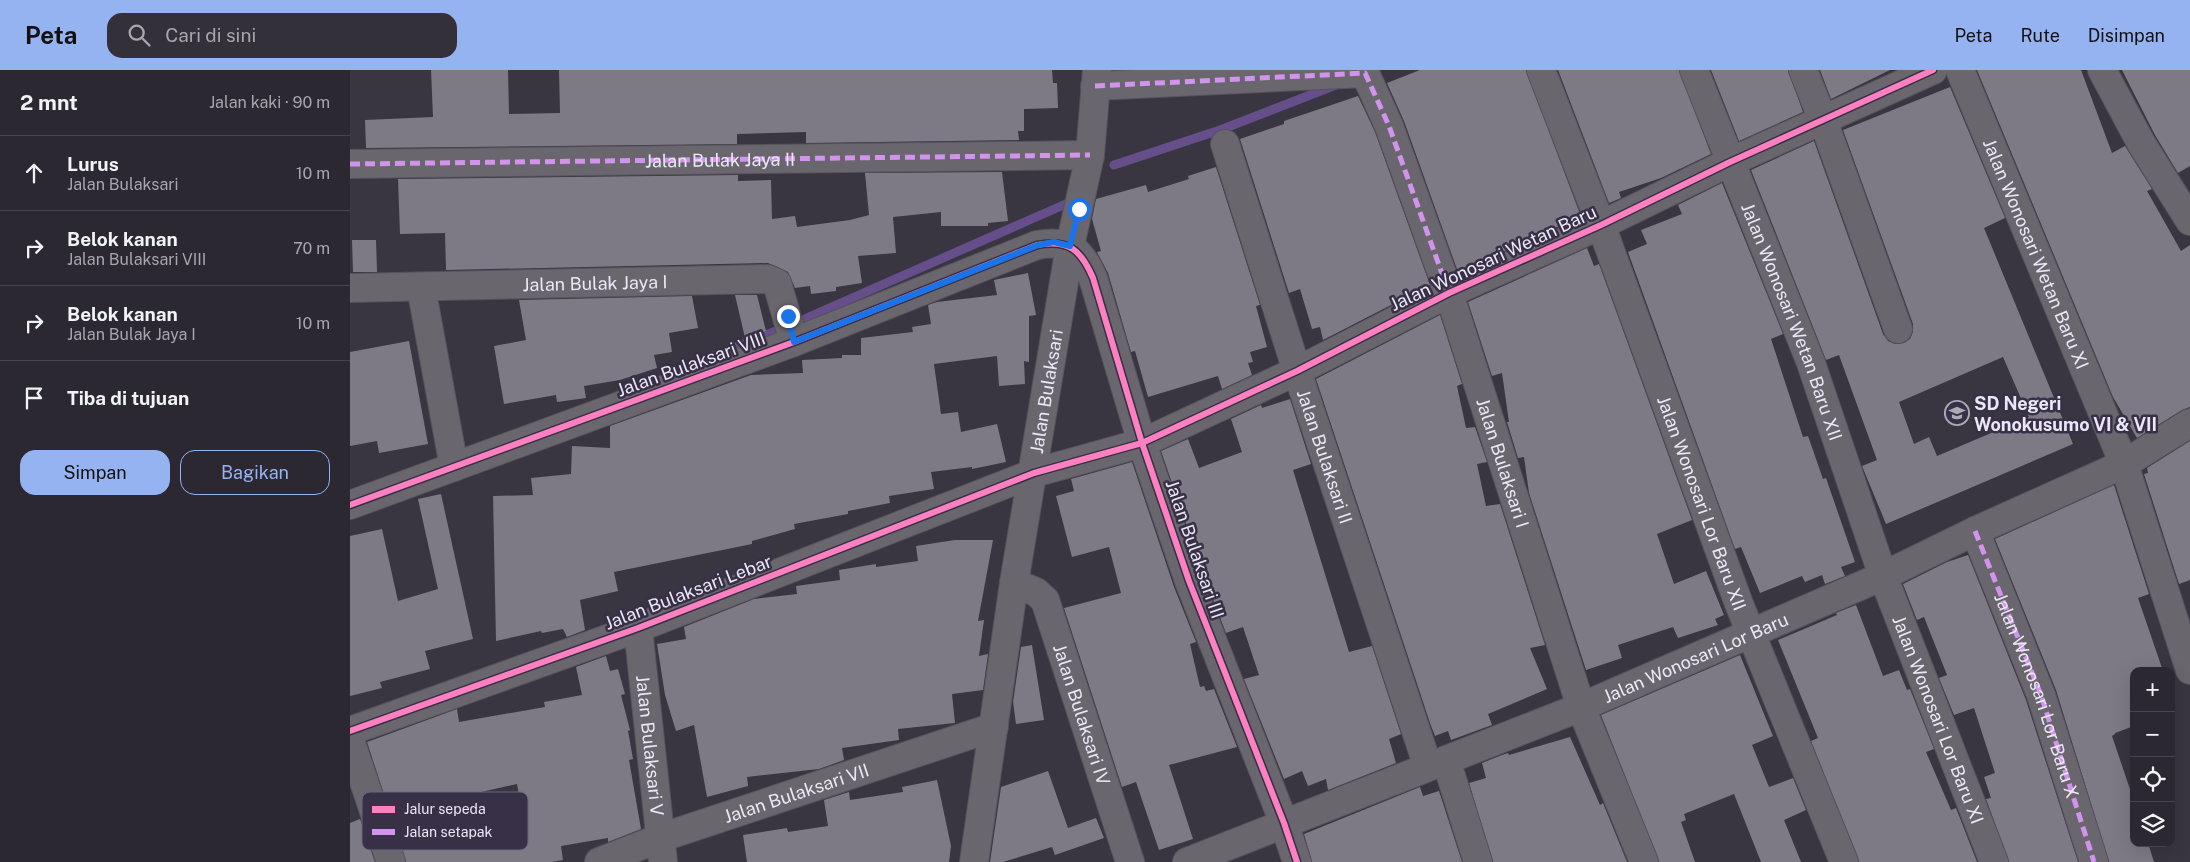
<!DOCTYPE html>
<html lang="id">
<meta charset="utf-8">
<style>
:root{--surface:#2b2831;--page:#333039;--text:#f1f3f6;--muted:#a6a6ab;--line:#47444d;--accent:#95b2f1}
body{margin:0;font-family:"Public Sans",sans-serif;background:var(--page);color:var(--text)}
.controls{position:absolute;right:15px;bottom:15px;display:grid;overflow:hidden;border-radius:10px;box-shadow:0 5px 20px #0002}
.controls button{width:45px;height:45px;display:grid;place-items:center;padding:0;border:0;border-bottom:1px solid var(--line);background:var(--surface);color:var(--text);font:25px sans-serif}
.stop{position:absolute;width:15px;height:15px;margin:-11px;border:4px solid #1a73e8;border-radius:50%;background:#fff}
.stop.end{background:#1a73e8;border-color:#fff;box-shadow:0 1px 5px #0008}
.list{margin:0;padding:0;list-style:none}
h2{display:flex;justify-content:space-between;align-items:center;height:65px;margin:0;padding:0 20px;font-size:21px}
h2 small{font-size:16px;font-weight:400;color:var(--muted)}
.list li{display:grid;grid-template-columns:32px 1fr auto;gap:15px;align-items:center;box-sizing:border-box;height:75px;padding:0 20px;border-top:1px solid var(--line)}
.list b{display:block;font-size:19px;white-space:nowrap}
.list p{margin:0;font-size:16px;white-space:nowrap;color:var(--muted)}
.list em{font-size:16px;font-style:normal;color:var(--muted)}
.actions{display:flex;gap:10px;padding:15px 20px}
.actions a{flex:1;padding:11px 0;border:1px solid var(--accent);border-radius:15px;text-align:center;font-size:18px;color:var(--accent)}
.actions .main{background:var(--accent);color:#111}
.icon{flex:none;width:28px;height:28px;fill:none;stroke:currentColor;stroke-width:2;stroke-linecap:round;stroke-linejoin:round}
.map{position:relative;flex:none;width:1840px;height:792px;overflow:hidden}
header{display:flex;align-items:center;gap:30px;box-sizing:border-box;height:70px;padding:0 25px;background:var(--accent);color:#111}
header strong{font-size:24px}
nav{display:flex;gap:28px;margin-inline-start:auto;font-size:18px}
.search{width:350px;height:45px;background:var(--page);display:flex;align-items:center;gap:12px;box-sizing:border-box;padding:0 18px;border-radius:15px;color:var(--muted);font-size:19px}
main{display:flex}
aside{flex:1;background:var(--surface)}
.map>svg:first-child{display:block}
.lines{fill:none;stroke-linecap:round;stroke-linejoin:round}
.stream{stroke:#664e8b;stroke-width:9}
.building{fill:#7e7a85;fill-rule:evenodd}
.minor-casing{stroke:#56525d;stroke-width:30}
.minor{stroke:#69666e;stroke-width:28}
.quiet{stroke:#d193ec;stroke-width:5;stroke-dasharray:10 5;stroke-linecap:butt}
.cycleway-casing{stroke:#383046;stroke-width:9}
.cycleway{stroke:#ff80c0;stroke-width:6}
.route{stroke:#1a73e8;stroke-width:6}
.labels{text-anchor:middle;dominant-baseline:central;stroke-width:5;stroke-linejoin:round;paint-order:stroke}
.street-label{font-size:18px;fill:#ece7f6;stroke:#383046}
.poi-label{font-size:18px;font-weight:bold;fill:#ece7f6;stroke:#383046;text-anchor:start}
.key{fill:#383046;stroke:#6e677b;stroke-width:1}
.key-label{font-size:14px;fill:#ece7f6}
</style>
<header>
<strong>Peta</strong>
<div class="search"><svg class="icon" aria-label="search" viewBox="0 0 24 24"><circle cx="10" cy="10" r="6"/><path d="M15 15l6 6"/></svg>Cari di sini</div>
<nav><a>Peta</a><a>Rute</a><a>Disimpan</a></nav>
</header>
<main>
<aside>
<h2>2 mnt<small>Jalan kaki · 90 m</small></h2>
<ul class="list">
<li><svg class="icon" aria-label="ahead" viewBox="0 0 24 24"><path d="M12 20V5M6 11l6-6 6 6"/></svg><div><b>Lurus</b><p>Jalan Bulaksari</p></div><em>10 m</em></li>
<li><svg class="icon" aria-label="right" viewBox="0 0 24 24"><path d="M7 20v-9h11M14 6l5 5-5 5"/></svg><div><b>Belok kanan</b><p>Jalan Bulaksari VIII</p></div><em>70 m</em></li>
<li><svg class="icon" aria-label="right" viewBox="0 0 24 24"><path d="M7 20v-9h11M14 6l5 5-5 5"/></svg><div><b>Belok kanan</b><p>Jalan Bulak Jaya I</p></div><em>10 m</em></li>
<li><svg class="icon" aria-label="arrive" viewBox="0 0 24 24"><path d="M6 21V4h12l-3 4 3 4H6"/></svg><div><b>Tiba di tujuan</b></div></li>
</ul>
<div class="actions"><a class="main">Simpan</a><a>Bagikan</a></div>
</aside>
<div class="map">
<svg width="1840" height="792" viewBox="0 0 1840 792">
<rect width="100%" height="100%" fill="#393541"/>
<g class="lines">
<!-- stream -->
<path class="stream" d="M764 95 870 60 986 15
M319 304 443 254 718 133"/>
</g>
<!-- building -->
<path class="building" d="M81 0H158L159 44 210 43 209 0H702L703 13H707L708 38 674 39V61H668L669 70 456 73V62L387 64V74L16 78 15 50 83 47Z
M1070 0H1176L1230 144 1224 146 1225 149 1108 202 1054 51 1037 13Z
M1208 0H1329L1361 84 1311 108 1269 122 1271 128 1259 133Z
M1361 0H1438L1453 42 1389 71Z
M1470 0H1540L1481 29Z
M1627 0H1731L1762 83 1775 76 1802 119 1797 121 1831 181 1840 175V337L1832 340 1787 368 1763 327Z
M1772 0H1840V96L1828 103 1805 65Z
M1600 17 1655 148 1634 158 1723 374 1536 454 1512 396 1527 390 1489 285 1476 290 1401 100 1464 71 1533 264 1538 271 1545 274 1554 273 1560 269 1563 262V254L1493 60ZM1653 287 1679 347 1587 386 1579 367 1564 374 1549 332Z
M1008 26 1025 62 1080 215 973 270 970 257 962 259 950 219 939 223 890 69 934 54V51Z
M866 97 910 235 906 236 917 277 900 282 903 292 898 293 902 305 872 319 868 306 798 327 785 281 781 282 758 203 747 182 751 181 742 149 746 129 796 115 798 122 839 109 838 106Z
M652 102 658 151 638 153V156H591V142L543 147 546 183 508 186 512 213 486 217V221L461 224 460 216 445 218 438 202 418 193 96 200 95 163 50 164 48 109 388 105V111L421 110 422 149 445 146 447 157 500 150 519 145 515 103Z
M1372 113 1433 264 1421 269 1453 367 1458 366 1473 409 1476 408 1505 492 1491 497 1495 506 1475 514 1472 505 1455 512 1452 506 1410 523 1391 477 1385 479 1278 182 1297 174 1291 160 1332 144 1328 135Z
M2 170H26L27 202H3Z
M1237 178 1244 196 1249 194 1342 450 1307 464 1324 514 1356 501 1374 545 1365 549 1368 555 1328 568 1323 557 1268 575 1272 588 1236 600 1179 423 1174 387 1168 388 1157 352H1159L1152 303 1142 306 1118 232Z
M678 203 686 245 679 246V292L674 291 675 314 649 316 647 286 584 294 591 344 608 342 611 362 647 354 656 392 622 399V397L581 402 584 419 539 426 540 433 498 441V444L444 454 445 459 402 471V474L264 502 268 521 230 530 235 560 217 567 213 559 192 563 191 561 146 571 143 426 183 425 181 408 221 404 222 376 260 378V356L401 305 453 303 452 290 492 288V285H511V268L563 262 562 257 581 254 578 235 587 232 647 225 644 210Z
M385 225H407L416 261 395 268Z
M342 226 348 258 319 263 322 282 304 285 307 298 270 310 234 316 236 328 207 332 206 325 154 334 144 276 176 270 169 230Z
M1090 245 1112 314 1107 316 1116 358 1125 357 1137 392 1127 394 1136 436 1150 434 1195 575 1180 578 1197 619 1138 644 1142 655 1101 670 1098 661 1085 666 1080 653 966 309Z
M59 271 78 374 29 383 27 371 0 376V282Z
M940 329 961 394 943 400 999 582 1022 576 1051 664 1039 669 1046 693 978 720 976 709 958 716 952 701 934 709 894 609 909 605 893 557 876 563 854 506 811 381 838 369 849 398 892 382 881 349 911 335 912 338Z
M1840 371V510L1829 514 1794 404 1798 403 1797 398Z
M782 392 824 517 846 572 840 574 850 617 854 616 856 621 864 619 887 677 819 695 843 769 809 780 786 712 772 717 714 538 771 523 759 477 722 487 706 426 724 421 721 409Z
M1764 415 1799 524 1788 528 1813 601H1784V656L1765 663V664L1762 666 1784 731V773H1798L1804 792H1759L1706 620 1645 469Z
M91 424 123 569 75 581 80 599 30 612 32 618 0 626V466L32 459 48 531 88 519 68 429Z
M605 470H643L628 551 634 550 629 586 638 584 633 620 602 624 605 653 548 659 549 670 492 678 494 690 469 699 397 707 398 716 357 727 344 655 326 661 315 625 307 574 336 569 334 557 404 529 447 524 446 516 490 510 489 500 526 494V497L568 491 566 476Z
M1618 485 1676 630 1728 792H1659L1636 729 1641 728 1634 707 1645 703 1624 638 1604 645 1589 608 1597 605 1574 547 1567 550 1553 514 1597 492Z
M1506 535 1533 606 1549 600 1557 620 1560 619 1584 679 1576 682 1601 740 1606 738 1627 792H1509L1461 671 1468 668 1428 570 1487 545 1486 543Z
M682 575 694 650 666 654 663 632 671 577Z
M1390 585 1423 666 1402 675 1419 717 1443 708 1456 740 1434 750 1451 792H1411L1384 724 1334 744 1336 750 1331 752 1345 792H1309L1251 645Z
M256 586 260 601 268 599 275 624 271 625 280 660 278 661 283 689 279 690 291 759 258 772V768L211 776 213 790 202 792H56L17 672 107 639 109 652 195 637 194 632 232 625 226 597ZM167 714 176 763 135 766 122 724Z
M1220 667 1250 735 1253 733 1277 792H1143L1119 713 1136 708 1132 693 1152 685 1158 683 1159 685Z
M698 701 718 758 746 748 754 768 705 785 702 777 653 792H640L651 717Z
M587 710 601 776 599 792H397L393 765 437 758 438 762 478 756 474 730 499 722 500 730 553 722 552 717Z
M1070 717 1073 726 1089 721 1112 792H962L954 764Z
M10 749 25 792H0V753Z"/>
<g class="lines">
<defs>
<g id="minor">
<path id="s1" d="M1191 0 1251 155 1389 534 1494 792"/>
<path id="s2" d="M1344 0 1461 293 1533 506 1644 792"/>
<path d="M1453 0 1473 50 1548 259"/>
<path id="s3" d="M1610 0 1774 394 1840 600"/>
<path d="M1752 0 1791 73 1840 151"/>
<path id="s4" d="M745 16 1015 3 1039 56 1099 223 1231 637 1294 792"/>
<path id="s5" d="M875 74 947 301 1078 697"/>
<path d="M0 94 740 85"/>
<path d="M71 217 104 397"/>
<path id="s6" d="M0 218 418 209 427 213 444 272"/>
<path d="M0 435 444 272 687 175C719 169 731 180 743 208L792 373 839 511 934 753 947 792"/>
<path id="s7" d="M1625 461 1691 625 1744 792"/>
<path id="s8" d="M664 513 686 522 695 530 780 792"/>
<path id="s9" d="M288 558 313 792"/>
<path d="M0 661 288 558 684 403 792 373 947 301 1099 223 1251 155 1380 92 1583 0"/>
<path d="M0 670 41 792"/>
<path d="M1096 690 1128 792"/>
<path id="s10" d="M249 792 310 768 644 657"/>
<path id="s11" d="M624 792 664 513 720 176 740 85 747 0"/>
<path id="s12" d="M837 792 1231 637 1533 506 1625 461 1774 394 1840 353"/>
</g>
</defs>
<!-- minor casing -->
<use href="#minor" class="minor-casing"/>
<!-- minor -->
<use href="#minor" class="minor"/>
<!-- quiet -->
<g class="quiet">
<path d="M745 16 1015 3 1039 56 1099 223"/>
<path id="s13" d="M0 94 740 85"/>
<path d="M1625 461 1691 625 1744 792"/>
</g>
<defs>
<path id="cycleway" d="M0 435 444 272 687 175C719 169 731 180 743 208L792 373 839 511 934 753 947 792
M0 661 288 558 684 403 792 373 947 301 1099 223 1251 155 1380 92 1583 0"/>
</defs>
<!-- cycleway casing -->
<use href="#cycleway" class="cycleway-casing"/>
<!-- cycleway -->
<use href="#cycleway" class="cycleway"/>
</g>
<g class="lines">
<!-- route -->
<path class="route" d="M438 246 444 272 688 175 704 172 720 176 729 139"/>
</g>
<!-- icons -->
<defs>
<symbol id="school-ring" viewBox="-11 -11 22 22"><circle r="9.5" fill="#383046" stroke="#ada9b7" stroke-width="1.5"/><path d="M0-5L7-2L0 1L-7-2ZM-4 1L0 2.5L4 1V4Q0 6-4 4Z" fill="#ada9b7"/></symbol>
</defs>
<g fill-rule="evenodd">
<use href="#school-ring" x="1593" y="329" width="28" height="28"/>
</g>
<g class="labels">
<!-- street labels -->
<g class="street-label">
<text stroke="none"><textPath href="#s13" startOffset="370">Jalan Bulak Jaya II</textPath></text>
<text stroke="none"><textPath href="#s3" startOffset="199">Jalan Wonosari Wetan Baru XI</textPath></text>
<text transform="translate(1143 188) rotate(-25)">Jalan Wonosari Wetan Baru</text>
<text stroke="none"><textPath href="#s6" startOffset="245">Jalan Bulak Jaya I</textPath></text>
<text stroke="none"><textPath href="#s2" startOffset="270">Jalan Wonosari Wetan Baru XII</textPath></text>
<text transform="translate(341 294) rotate(-20)">Jalan Bulaksari VIII</text>
<text stroke="none"><textPath href="#s11" startOffset="476">Jalan Bulaksari</textPath></text>
<text stroke="none"><textPath href="#s5" startOffset="328">Jalan Bulaksari II</textPath></text>
<text stroke="none"><textPath href="#s4" startOffset="684">Jalan Bulaksari I</textPath></text>
<text stroke="none"><textPath href="#s1" startOffset="462">Jalan Wonosari Lor Baru XII</textPath></text>
<text transform="translate(845 479) rotate(71)">Jalan Bulaksari III</text>
<text transform="translate(338 522) rotate(-21)">Jalan Bulaksari Lebar</text>
<text stroke="none"><textPath href="#s12" startOffset="548">Jalan Wonosari Lor Baru</textPath></text>
<text stroke="none"><textPath href="#s7" startOffset="176">Jalan Wonosari Lor Baru X</textPath></text>
<text stroke="none"><textPath href="#s8" startOffset="156">Jalan Bulaksari IV</textPath></text>
<text stroke="none"><textPath href="#s2" startOffset="694">Jalan Wonosari Lor Baru XI</textPath></text>
<text stroke="none"><textPath href="#s9" startOffset="118">Jalan Bulaksari V</textPath></text>
<text stroke="none"><textPath href="#s10" startOffset="209">Jalan Bulaksari VII</textPath></text>
</g>
<!-- poi labels -->
<g class="poi-label">
<text x="1624" y="333">SD Negeri<tspan x="1624" dy="21">Wonokusumo VI &amp; VII</tspan></text>
</g>
</g>
<!-- legend -->
<rect x="12" y="722" width="166" height="58" rx="8" class="key"/>
<rect x="22" y="736" width="23" height="7" fill="#ff80c0"/>
<rect x="22" y="759" width="23" height="6" fill="#d193ec"/>
<g class="key-label">
<text x="54" y="744">Jalur sepeda</text>
<text x="54" y="767">Jalan setapak</text>
</g>
</svg>
<div class="controls">
<button>+</button>
<button>−</button>
<button><svg class="icon" aria-label="locate" viewBox="0 0 24 24"><circle cx="12" cy="12" r="6"/><path d="M12 2v4M12 18v4M2 12h4M18 12h4"/></svg></button>
<button><svg class="icon" aria-label="layers" viewBox="0 0 24 24"><path d="M12 4l9 5-9 5-9-5zM3 14l9 5 9-5"/></svg></button>
</div>
<div class="stop" style="left:729px;top:139px"></div>
<div class="stop end" style="left:438px;top:246px"></div>
</div>
</main>
